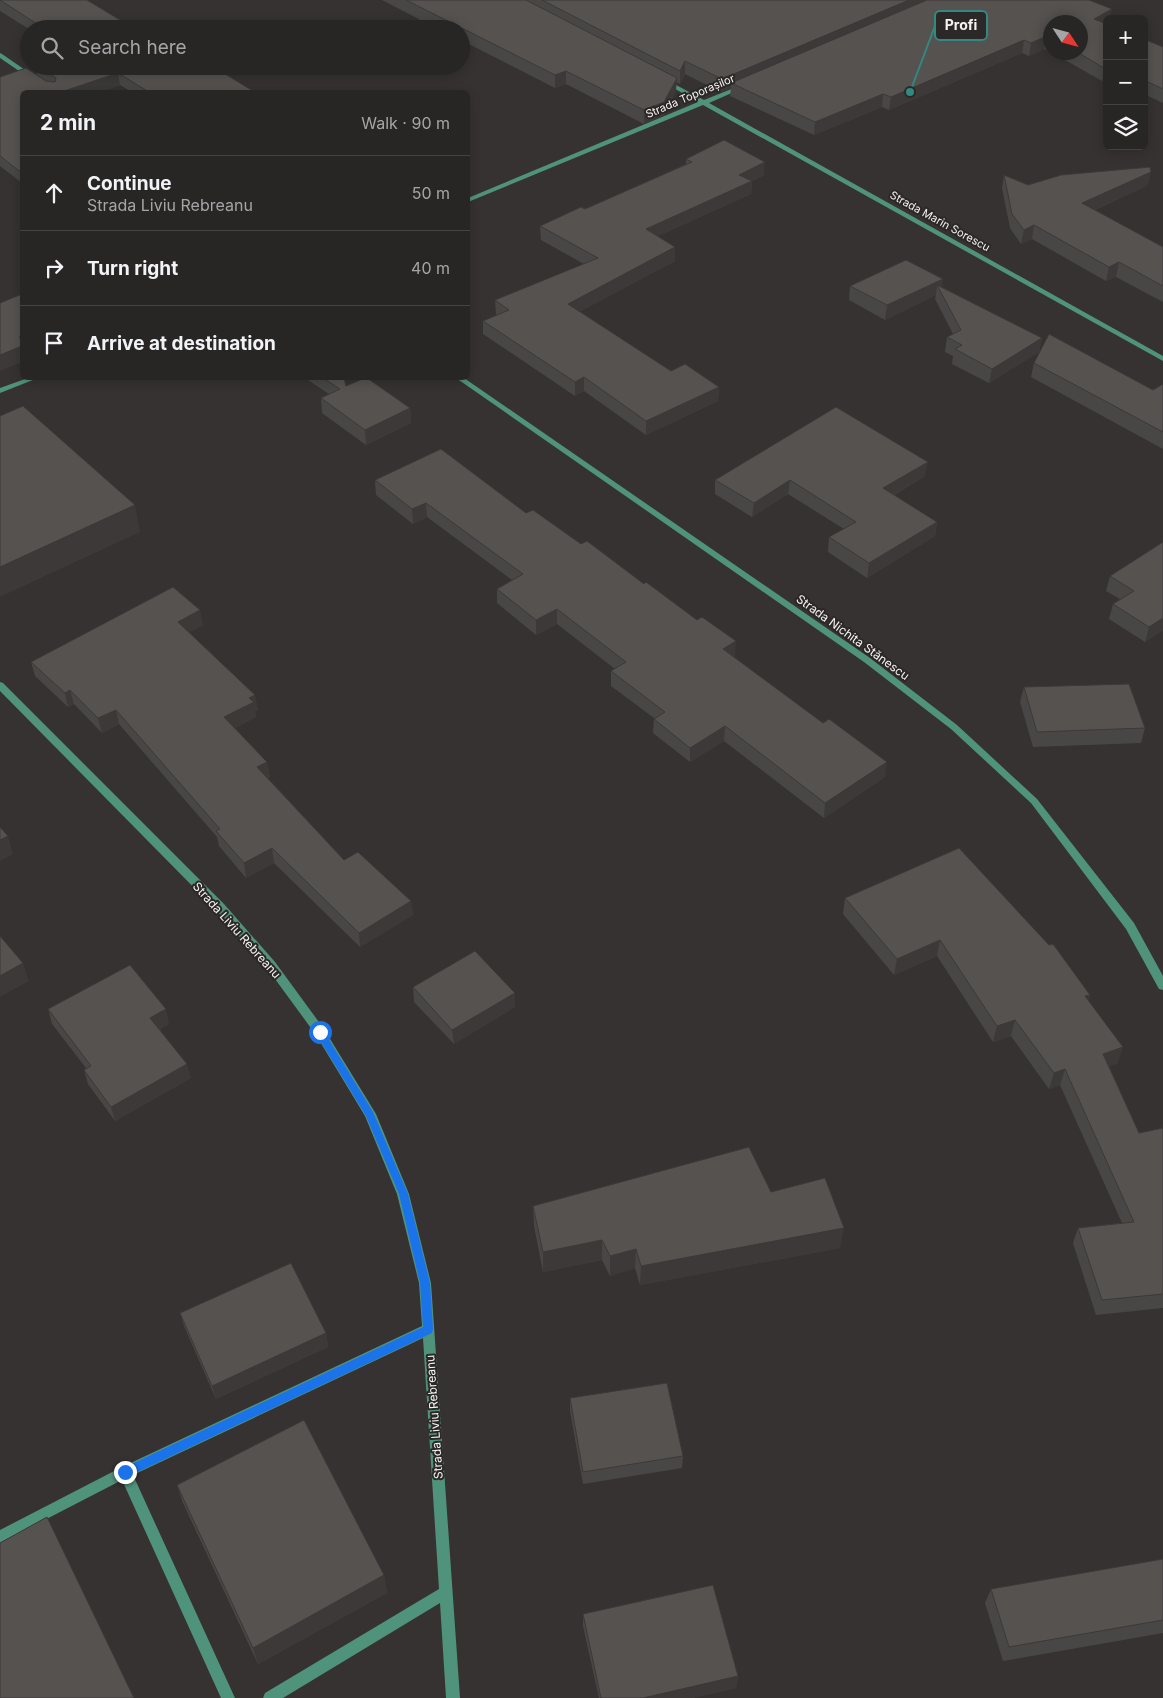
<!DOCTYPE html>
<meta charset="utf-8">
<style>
:root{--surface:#282625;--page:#302e2d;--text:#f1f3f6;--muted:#a5a5a7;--line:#444342}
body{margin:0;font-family:Inter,sans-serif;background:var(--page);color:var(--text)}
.controls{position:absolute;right:15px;top:15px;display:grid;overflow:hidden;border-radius:8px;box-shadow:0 2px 12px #0003}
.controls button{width:45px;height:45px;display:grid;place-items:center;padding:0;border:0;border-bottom:1px solid var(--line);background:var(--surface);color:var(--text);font:25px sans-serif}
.compass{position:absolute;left:1043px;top:15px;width:45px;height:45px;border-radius:50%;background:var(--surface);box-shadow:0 2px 12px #0003;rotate:126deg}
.stop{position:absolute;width:15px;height:15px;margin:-11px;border:4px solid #1a73e8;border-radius:50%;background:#fff}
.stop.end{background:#1a73e8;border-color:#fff;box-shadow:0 1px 5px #0008}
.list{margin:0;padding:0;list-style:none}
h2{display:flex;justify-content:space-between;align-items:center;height:65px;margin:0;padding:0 20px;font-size:21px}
h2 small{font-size:16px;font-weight:400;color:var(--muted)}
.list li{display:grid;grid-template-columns:32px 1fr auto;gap:15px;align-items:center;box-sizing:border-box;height:75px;padding:0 20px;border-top:1px solid var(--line)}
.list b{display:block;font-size:19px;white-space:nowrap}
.list p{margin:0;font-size:16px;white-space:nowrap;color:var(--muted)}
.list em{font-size:16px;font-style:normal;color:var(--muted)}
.icon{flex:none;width:28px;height:28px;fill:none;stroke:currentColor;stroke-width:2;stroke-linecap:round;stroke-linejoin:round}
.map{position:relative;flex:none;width:1163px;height:1698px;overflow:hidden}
.search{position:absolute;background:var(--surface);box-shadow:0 2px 12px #0003;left:20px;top:20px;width:450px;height:55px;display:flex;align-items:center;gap:12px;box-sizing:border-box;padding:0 18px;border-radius:28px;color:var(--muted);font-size:19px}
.panel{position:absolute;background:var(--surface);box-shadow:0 2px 12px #0003;left:20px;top:90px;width:450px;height:290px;border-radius:8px}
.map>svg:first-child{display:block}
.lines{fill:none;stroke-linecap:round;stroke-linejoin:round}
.street{fill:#50937c;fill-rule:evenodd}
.wall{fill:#494745}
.shaded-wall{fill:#3c3938}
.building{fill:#555250;stroke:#3c3938}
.route{fill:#1a73e8}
.labels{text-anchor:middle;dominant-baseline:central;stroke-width:4;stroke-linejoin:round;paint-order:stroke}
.far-street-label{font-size:11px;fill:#f5f3f2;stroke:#2b2827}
.street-label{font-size:12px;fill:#f5f3f2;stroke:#2b2827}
.leader{fill:none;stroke:#328982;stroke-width:2}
.callout-dot{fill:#328982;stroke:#2b2827;stroke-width:2}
.callout{fill:#2b2827;stroke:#328982;stroke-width:2}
.callout-label{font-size:14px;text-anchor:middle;font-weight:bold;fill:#f5f3f2}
</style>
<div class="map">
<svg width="1163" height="1698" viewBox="0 0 1163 1698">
<rect width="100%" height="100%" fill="#363231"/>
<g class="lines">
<!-- street -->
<path class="street" d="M0 53 2 54 57 92H50L0 58Z
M665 79 704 100 739 86H743V88L709 103 1163 356V361L703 105 468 202V198L698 102 663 82V80Z
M28 378H38L0 393V388Z
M456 378H464L870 658 957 725 1037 799 1134 923 1163 976V990L1159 989 1126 929 1031 803 951 729 864 662Z
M0 682 3 683 224 904 275 962 324 1029 376 1114 409 1194 431 1283 460 1698H446L440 1603 283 1698H263L265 1693 439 1589 423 1338 133 1475 235 1698H221L122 1480 0 1543V1530L120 1468 422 1326 419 1283 397 1194 365 1116 316 1035 267 968 216 910 0 691Z"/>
</g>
<!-- wall -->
<path class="wall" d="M0 0 135 29H29L0 11Z
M382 0H1089L1107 19V79L1102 81 1051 52H1080L1050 22V52L1044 49 1029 56 1022 53 889 110 882 107 814 135 730 96 731 88 721 92 685 74 680 84 676 82V91L664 115 644 124 566 84 555 88 461 40V29H438Z
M1144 39 1163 47V103L1144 94Z
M36 66H212L253 92H132L120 85 99 92H22V183L0 166V77L37 75Z
M686 159 764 175 752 181 751 194 658 236 675 261 579 312 671 371 719 387 718 401 646 435 584 391 575 396 483 334V321L497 315 496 314 495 300 584 264 541 240 540 226 585 209 686 164Z
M1004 175 1028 185H1148L1095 210 1163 247V302L1116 277 1106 281 1032 239 1021 244 1010 228 1002 188Z
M906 260 942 287 1042 338 1039 352 989 383 952 364 953 356 945 352 947 337 953 334 935 299 936 295 885 320 849 300 850 286Z
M1034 363 1153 390 1163 384V449L1031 377Z
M305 378H344L346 386 410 408 411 423 366 445 322 413 321 398 329 394Z
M925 476 894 495 937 522 935 536 867 578 828 552 829 537 844 529 788 494 752 517 715 494V480Z
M375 480 526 513 735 656 734 657 885 777 824 818 724 741 690 762 653 733 654 718 611 686V671L615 669 557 624 536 635 497 603V589L512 580 427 517 413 524 376 495Z
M1163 542V630L1145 642 1109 619 1113 604 1120 599 1106 591 1110 576Z
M203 625 189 632 258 710 255 711 256 717 235 728 267 762 270 777 268 778 344 860 411 901 413 915 360 947 274 863 246 878 219 846 217 837 119 724 102 733 74 704 68 707 35 676 31 662Z
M1024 687 1145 728 1141 743 1033 747 1020 702Z
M845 898 1090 995 1088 1001 1118 1063 1109 1066 1139 1133 1163 1128V1308L1096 1315 1073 1243 1078 1228 1122 1223 1060 1085 1049 1089 1011 1036 993 1042 937 956 894 975 843 914Z
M413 987 515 1007 454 1044 414 1002Z
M48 1009 169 1024 160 1029 191 1078 115 1121 88 1084 84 1070 86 1068 52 1024Z
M771 1192 840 1248 640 1285 635 1268 610 1276 602 1260 543 1272 534 1226 533 1206Z
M180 1313 326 1333 328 1347 216 1399 184 1326Z
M570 1398 683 1456 682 1468 583 1484 570 1411Z
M177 1485 384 1575 387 1593 258 1664 183 1503Z
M1163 1559V1633L1003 1661 985 1603 991 1589Z
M583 1614 738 1676 736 1688 692 1698H599L583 1626Z"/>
<!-- shaded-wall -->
<path class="shaded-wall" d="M909 0H937L731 83V88L721 92 722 79Z
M1112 9 1110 19H1107V24L1091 32 1094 19Z
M1047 36 1044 49 1029 56 1031 43Z
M1024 40 1022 53 889 110 891 97Z
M685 61V74L680 84V71Z
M1107 67V79L1102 81 1104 68Z
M566 71V84L555 88V75Z
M118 73 120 85 99 92H61Z
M677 78 676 91 664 115 644 124V110Z
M883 94 882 107 814 135 815 122Z
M765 162 764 175 746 184 752 181 751 194 645 242 646 229 739 175Z
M1151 172 1148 185 1079 217 1082 203Z
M1034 225 1032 239 1021 244 1024 230Z
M675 247V261L568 318V304Z
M1119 262 1116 277 1106 281 1109 267Z
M943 279 941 292 937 285 936 295 885 320 887 305Z
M22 336V362L0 371V355L19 337Z
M1042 338 1039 352 989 383 992 369Z
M584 377V391L575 396V382Z
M719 387 718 401 646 435V421Z
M410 408 411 423 366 445 365 430Z
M928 462 925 476 881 502 883 488Z
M790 480 788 494 752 517 754 503Z
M426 503 427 517 413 524 412 509Z
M135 505 140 532 0 597V567Z
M937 522 935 536 867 578 869 563Z
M557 609V624L536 635V620Z
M200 610 203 625 181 636 178 622Z
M1163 618V630L1145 642 1149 627Z
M736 641 735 656 722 664 723 649Z
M70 690 74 704 68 707 65 693Z
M255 695 258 710 255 711 256 717 227 732 224 717 249 698Z
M116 710 119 724 102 733 98 718Z
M725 726 724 741 690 762V748Z
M267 762 270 777 260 782 257 767Z
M887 762 885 777 824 818 825 803Z
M8 836 13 854 0 861V840Z
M272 848 274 863 246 878 244 863Z
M411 901 413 915 360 947 359 933Z
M940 940 937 956 894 975 897 959Z
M23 963 29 981 0 997V976Z
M515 993V1007L454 1044 452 1030Z
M1090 995 1085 1011V996Z
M166 1009 169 1024 154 1032 150 1018Z
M1015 1020 1011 1036 993 1042 997 1026Z
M1123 1047 1118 1063 1098 1070 1103 1054Z
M187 1064 191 1078 115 1121 111 1107Z
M1065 1069 1060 1085 1049 1089 1054 1073Z
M844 1228 840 1248 640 1285 641 1266Z
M602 1240V1260L543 1272V1252Z
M636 1249 635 1268 610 1276V1256Z
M326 1333 328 1347 216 1399 212 1386Z
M384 1575 387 1593 258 1664 253 1648Z
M738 1676 736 1688 692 1698H643Z"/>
<!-- building -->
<path class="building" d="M0 0H87L135 29H45Z
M406 0H526L677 78 664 102 644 110 566 71 555 75Z
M542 0H909L722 79 685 61 680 71Z
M927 0H1089L1112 9 1094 19 1107 24V67L1104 68 1077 52H1080V22H1050V38L1047 36 1031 43 1024 40 891 97 883 94 815 122 731 83Z
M1144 39 1163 47V89L1144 80Z
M38 66H212L253 91 250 92H149L118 73 61 92H22V173L0 156V77L26 68 46 81 55 82 56 78Z
M724 140 765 162 739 175 752 181 646 229 675 247 568 304 671 371 685 364 719 387 646 421 584 377 575 382 483 321 509 310 495 300 598 258 540 226 581 207 585 209 692 162 686 159Z
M1150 167 1151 172 1082 203 1163 247V286L1119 262 1109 267 1034 225 1024 230 1012 214 1004 175 1028 185 1061 175Z
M906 260 943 279 887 305 850 286Z
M937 285 1042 338 992 369 955 349 962 345 947 337 961 330Z
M22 294V336L19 337 22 340V346L0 355V303Z
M1049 334 1153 390 1163 384V432L1034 363Z
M323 378H344L346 386 365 378H367L410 408 365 430 321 398 340 389Z
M23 406 135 505 0 567V416Z
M836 407 928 462 883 488 937 522 869 563 829 537 856 522 790 480 754 503 715 480Z
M441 449 526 513 533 510 581 544 587 541 644 584 646 582 697 620 702 617 736 641 723 649 823 723 829 719 887 762 825 803 725 726 690 748 654 719 665 712 611 671 626 662 557 609 536 620 497 589 523 574 426 503 412 509 375 480Z
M1163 542V618L1149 627 1113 604 1134 591 1110 576Z
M173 587 200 610 178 622 255 695 249 698 254 702 224 717 267 762 257 767 344 860 358 852 411 901 359 933 272 848 244 863 216 831 220 829 116 710 98 718 70 690 65 693 31 662Z
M1129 684 1145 728 1037 732 1024 687Z
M0 827 8 836 0 840Z
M959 848 1049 945 1053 944 1090 995 1085 996 1123 1047 1103 1054 1139 1133 1163 1128V1294L1102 1300 1078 1228 1134 1222 1065 1069 1054 1073 1015 1020 997 1026 940 940 897 959 845 898Z
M0 936 23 963 0 976Z
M475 951 515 993 452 1030 413 987Z
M130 965 166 1009 150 1018 187 1064 111 1107 84 1070 91 1066 48 1009Z
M749 1147 771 1192 825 1178 844 1228 641 1266 636 1249 610 1256 602 1240 543 1252 533 1206Z
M291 1263 326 1333 212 1386 180 1313Z
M667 1383 683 1456 583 1472 570 1398Z
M304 1420 384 1575 253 1648 177 1485Z
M47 1517 134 1698H0V1543Z
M1163 1559V1620L1009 1647 991 1589Z
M713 1585 738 1676 643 1698H601L583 1614Z"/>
<!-- route -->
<path class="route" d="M320 1029 323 1030 373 1112 408 1194 430 1283 433 1329 432 1333 129 1476H121L120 1472 121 1469 423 1327 420 1283 399 1194 366 1116 315 1032Z"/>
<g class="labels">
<!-- far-street labels -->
<g class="far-street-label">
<text transform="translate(690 96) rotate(-23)">Strada Toporașilor</text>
<text transform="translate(940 221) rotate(29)">Strada Marin Sorescu</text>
</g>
<!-- street labels -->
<g class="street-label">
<text transform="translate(853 637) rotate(36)">Strada Nichita Stănescu</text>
<text transform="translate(237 930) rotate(48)">Strada Liviu Rebreanu</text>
<text transform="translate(434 1417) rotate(-94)">Strada Liviu Rebreanu</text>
</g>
</g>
<!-- callouts -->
<path class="leader" d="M910 92L935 26"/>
<circle class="callout-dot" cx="910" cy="92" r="5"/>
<rect class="callout" x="935" y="11" width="52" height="29" rx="5"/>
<g class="callout-label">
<text x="961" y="30">Profi</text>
</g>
</svg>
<div class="controls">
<button>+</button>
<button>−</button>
<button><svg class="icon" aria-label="layers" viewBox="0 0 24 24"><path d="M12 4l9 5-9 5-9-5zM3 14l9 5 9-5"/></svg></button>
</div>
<svg class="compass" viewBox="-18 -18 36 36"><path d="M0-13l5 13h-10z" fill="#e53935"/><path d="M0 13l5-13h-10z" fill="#a5a5a7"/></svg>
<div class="stop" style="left:320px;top:1032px"></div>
<div class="stop end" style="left:125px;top:1472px"></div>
<div class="search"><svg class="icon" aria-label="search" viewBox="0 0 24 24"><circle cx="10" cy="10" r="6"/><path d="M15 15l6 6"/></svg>Search here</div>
<section class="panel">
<h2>2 min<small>Walk · 90 m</small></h2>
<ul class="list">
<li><svg class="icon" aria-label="ahead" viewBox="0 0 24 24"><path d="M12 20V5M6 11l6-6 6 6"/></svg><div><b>Continue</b><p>Strada Liviu Rebreanu</p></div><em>50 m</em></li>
<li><svg class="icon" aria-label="right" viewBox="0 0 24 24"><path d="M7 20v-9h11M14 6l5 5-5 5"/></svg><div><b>Turn right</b></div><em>40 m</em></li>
<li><svg class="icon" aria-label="arrive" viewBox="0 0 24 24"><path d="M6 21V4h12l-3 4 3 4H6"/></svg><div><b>Arrive at destination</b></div></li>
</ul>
</section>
</div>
